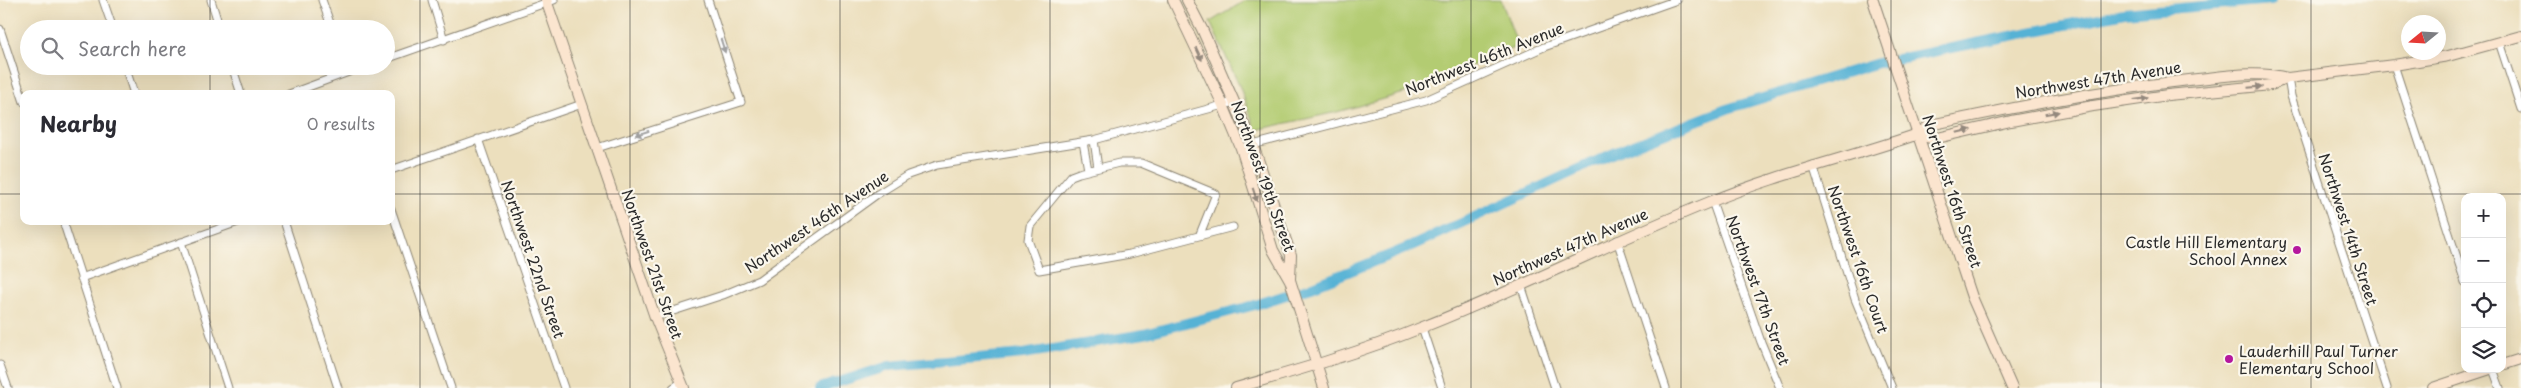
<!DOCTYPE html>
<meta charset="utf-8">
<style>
:root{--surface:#fff;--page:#f7f7f7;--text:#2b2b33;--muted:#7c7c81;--line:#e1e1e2}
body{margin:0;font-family:"Playpen Sans",sans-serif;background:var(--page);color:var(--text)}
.controls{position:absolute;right:15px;bottom:15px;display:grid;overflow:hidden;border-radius:10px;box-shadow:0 5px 20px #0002}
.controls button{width:45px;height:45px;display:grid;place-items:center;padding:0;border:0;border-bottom:1px solid var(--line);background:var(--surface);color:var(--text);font:25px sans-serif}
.compass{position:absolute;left:2401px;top:15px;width:45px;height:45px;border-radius:50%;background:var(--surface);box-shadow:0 5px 20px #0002;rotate:252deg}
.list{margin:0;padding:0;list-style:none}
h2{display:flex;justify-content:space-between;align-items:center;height:65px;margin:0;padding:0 20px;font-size:21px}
h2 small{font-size:16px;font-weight:400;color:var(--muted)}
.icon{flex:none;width:28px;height:28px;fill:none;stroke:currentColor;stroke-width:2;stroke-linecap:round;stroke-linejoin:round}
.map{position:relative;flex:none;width:2521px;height:388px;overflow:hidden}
.search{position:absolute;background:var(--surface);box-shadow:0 5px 20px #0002;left:20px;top:20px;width:375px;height:55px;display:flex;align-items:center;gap:12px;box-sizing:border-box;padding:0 18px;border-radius:28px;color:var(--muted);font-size:19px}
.panel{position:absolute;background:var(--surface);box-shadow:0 5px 20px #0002;left:20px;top:90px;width:375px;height:135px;border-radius:10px}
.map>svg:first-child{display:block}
.green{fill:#b3cc72;stroke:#6f7c4e}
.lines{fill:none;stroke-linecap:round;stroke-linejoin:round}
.canal{stroke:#57b2d5;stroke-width:10}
.street-casing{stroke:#8c8574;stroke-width:9}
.secondary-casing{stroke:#8c8574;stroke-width:12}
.street{stroke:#fff;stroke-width:7}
.secondary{stroke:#fbe5cf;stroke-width:10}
.oneway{fill:#a0a0a0}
.oneway2{fill:#93887d}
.grid{fill:none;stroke:#2b2b2b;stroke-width:1;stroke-opacity:0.55}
.poi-dot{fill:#b5179e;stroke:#fbf7ec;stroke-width:2}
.labels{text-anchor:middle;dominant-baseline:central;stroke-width:4.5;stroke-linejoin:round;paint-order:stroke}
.street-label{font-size:15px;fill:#2b2b2b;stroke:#fbf7ec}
.poi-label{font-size:15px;fill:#2b2b2b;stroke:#fbf7ec;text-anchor:end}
</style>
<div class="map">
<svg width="2521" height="388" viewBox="0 0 2521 388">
<rect width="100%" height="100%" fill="#fbf7ec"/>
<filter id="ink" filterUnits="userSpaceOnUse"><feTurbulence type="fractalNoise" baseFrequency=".02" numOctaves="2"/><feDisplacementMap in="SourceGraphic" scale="10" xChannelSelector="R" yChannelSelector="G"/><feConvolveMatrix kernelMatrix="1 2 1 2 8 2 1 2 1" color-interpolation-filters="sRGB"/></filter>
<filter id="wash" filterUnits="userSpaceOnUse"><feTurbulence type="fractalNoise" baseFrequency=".0096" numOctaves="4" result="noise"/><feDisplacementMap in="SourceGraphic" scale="20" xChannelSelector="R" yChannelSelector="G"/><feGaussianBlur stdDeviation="1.12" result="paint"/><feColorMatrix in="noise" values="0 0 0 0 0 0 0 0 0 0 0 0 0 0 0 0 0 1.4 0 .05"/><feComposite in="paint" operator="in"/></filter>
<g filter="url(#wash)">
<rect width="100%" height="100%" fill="#ecdfbd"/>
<!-- green -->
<path class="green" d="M1246 0H1501L1518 46 1415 90 1337 112 1256 130 1239 85 1210 22Z"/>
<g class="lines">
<!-- canal -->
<path class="canal" d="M820 388 889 366 1023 354 1144 334 1255 305 1311 287 1407 248 1616 152 1727 109 1878 63 2124 13 2271 0"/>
</g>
</g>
<g filter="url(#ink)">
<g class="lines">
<defs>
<path id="street" d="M103 0 113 29
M211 0 220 29
M322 0 332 29
M432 0 444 40
M0 29 24 102
M2499 42 2521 109
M386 59 554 0
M2394 65 2465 282
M125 66 134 94
M232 66 241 94
M2288 78 2291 96 2387 388
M289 94 365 66
M478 139 564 388
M1094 140 1098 168
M1083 142 1088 170
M597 148 741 102 708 0
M1241 148 1426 100 1544 47 1677 0
M1813 165 1855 299 1892 388
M391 170 582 104
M1712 201 1761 342 1780 388
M391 209 451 388
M63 221 117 388
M284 221 338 388
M1200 234 1216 194 1141 163H1119L1079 173 1071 176 1030 226 1028 240 1039 270 1130 254 1233 227
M1617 240 1666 388
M181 242 228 388
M81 278 241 221
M1521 285 1555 388
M655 317 723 295 759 280 876 195 908 175 937 165 1094 140 1234 102
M1422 328 1442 388
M0 365 8 388
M2493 369 2500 388
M673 388 680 383"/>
<path id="secondary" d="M546 0 655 317 684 388
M1173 0 1223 105 1241 148 1273 250 1290 280 1324 388
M1187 0 1202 29 1253 145 1291 255 1290 279
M1873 0 1972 297 2012 388
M1918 134 1933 139 2011 121 2093 106 2168 95 2271 85 2288 78 2394 65 2448 56 2521 36
M2502 365 2521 359
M1236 388C1299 370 1362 352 1423 327 1520 289 1613 241 1710 202 1777 174 1849 158 1918 134L1930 125C2016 107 2102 90 2189 80 2222 77 2256 70 2288 78
M2433 388 2490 369"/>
</defs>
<!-- street casing -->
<use href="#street" class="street-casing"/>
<!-- secondary casing -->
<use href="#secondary" class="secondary-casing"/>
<!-- street -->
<use href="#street" class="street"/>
<!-- secondary -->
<use href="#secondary" class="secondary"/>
</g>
<!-- one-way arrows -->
<defs><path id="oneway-solid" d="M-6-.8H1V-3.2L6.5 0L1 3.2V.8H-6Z" transform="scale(1.25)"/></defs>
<g class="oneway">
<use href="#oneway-solid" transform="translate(723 46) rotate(72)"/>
<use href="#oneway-solid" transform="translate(642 133) rotate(162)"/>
</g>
<g class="oneway2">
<use href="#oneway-solid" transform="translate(1199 54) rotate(65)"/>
<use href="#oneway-solid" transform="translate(2255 87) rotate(-5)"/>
<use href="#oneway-solid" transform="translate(2141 99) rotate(-8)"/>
<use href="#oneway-solid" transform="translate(2052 113) rotate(-10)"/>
<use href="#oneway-solid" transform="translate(1964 131) rotate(-13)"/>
<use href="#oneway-solid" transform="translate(1255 195) rotate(72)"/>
</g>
</g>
<!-- grid -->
<path class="grid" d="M210 0V29M420 0V388M630 0V388M840 0V388M1050 0V388M1260 0V388M1471 0V388M1681 0V388M1891 0V388M2101 0V388M2311 0V388M210 66V94M0 194H24M391 194H2521M210 221V388"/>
<!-- markers -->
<g class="poi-dot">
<circle cx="2297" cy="250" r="5"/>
<circle cx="2229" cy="359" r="5"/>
</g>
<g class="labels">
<!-- street labels -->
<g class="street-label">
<text transform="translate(1484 58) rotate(-22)">Northwest 46th Avenue</text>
<text transform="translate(2098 79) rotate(-9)">Northwest 47th Avenue</text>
<text transform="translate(1264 176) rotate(70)">Northwest 19th Street</text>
<text transform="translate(1953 191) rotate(72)">Northwest 16th Street</text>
<text transform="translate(816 221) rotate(-34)">Northwest 46th Avenue</text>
<text transform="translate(2349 229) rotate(72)">Northwest 14th Street</text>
<text transform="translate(1570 246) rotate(-24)">Northwest 47th Avenue</text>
<text transform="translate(534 259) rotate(71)">Northwest 22nd Street</text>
<text transform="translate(1859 259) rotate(71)">Northwest 16th Court</text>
<text transform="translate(653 264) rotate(71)">Northwest 21st Street</text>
<text transform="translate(1759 290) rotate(70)">Northwest 17th Street</text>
</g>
<!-- poi labels -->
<g class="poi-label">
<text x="2287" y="241">Castle Hill Elementary<tspan x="2287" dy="17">School Annex</tspan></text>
<text x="2239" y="350" text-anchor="start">Lauderhill Paul Turner<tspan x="2239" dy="17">Elementary School</tspan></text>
</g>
</g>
</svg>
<div class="controls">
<button>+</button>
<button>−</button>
<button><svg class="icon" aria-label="locate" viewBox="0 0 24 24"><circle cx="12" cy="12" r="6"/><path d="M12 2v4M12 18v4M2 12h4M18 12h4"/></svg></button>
<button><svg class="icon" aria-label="layers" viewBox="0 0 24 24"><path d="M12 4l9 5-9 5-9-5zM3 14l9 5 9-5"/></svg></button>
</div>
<svg class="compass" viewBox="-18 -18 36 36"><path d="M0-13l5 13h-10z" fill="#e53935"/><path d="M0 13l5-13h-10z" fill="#7c7c81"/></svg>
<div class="search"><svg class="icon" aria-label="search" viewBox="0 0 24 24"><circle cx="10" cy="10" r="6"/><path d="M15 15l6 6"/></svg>Search here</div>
<section class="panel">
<h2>Nearby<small>0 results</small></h2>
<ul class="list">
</ul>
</section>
</div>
